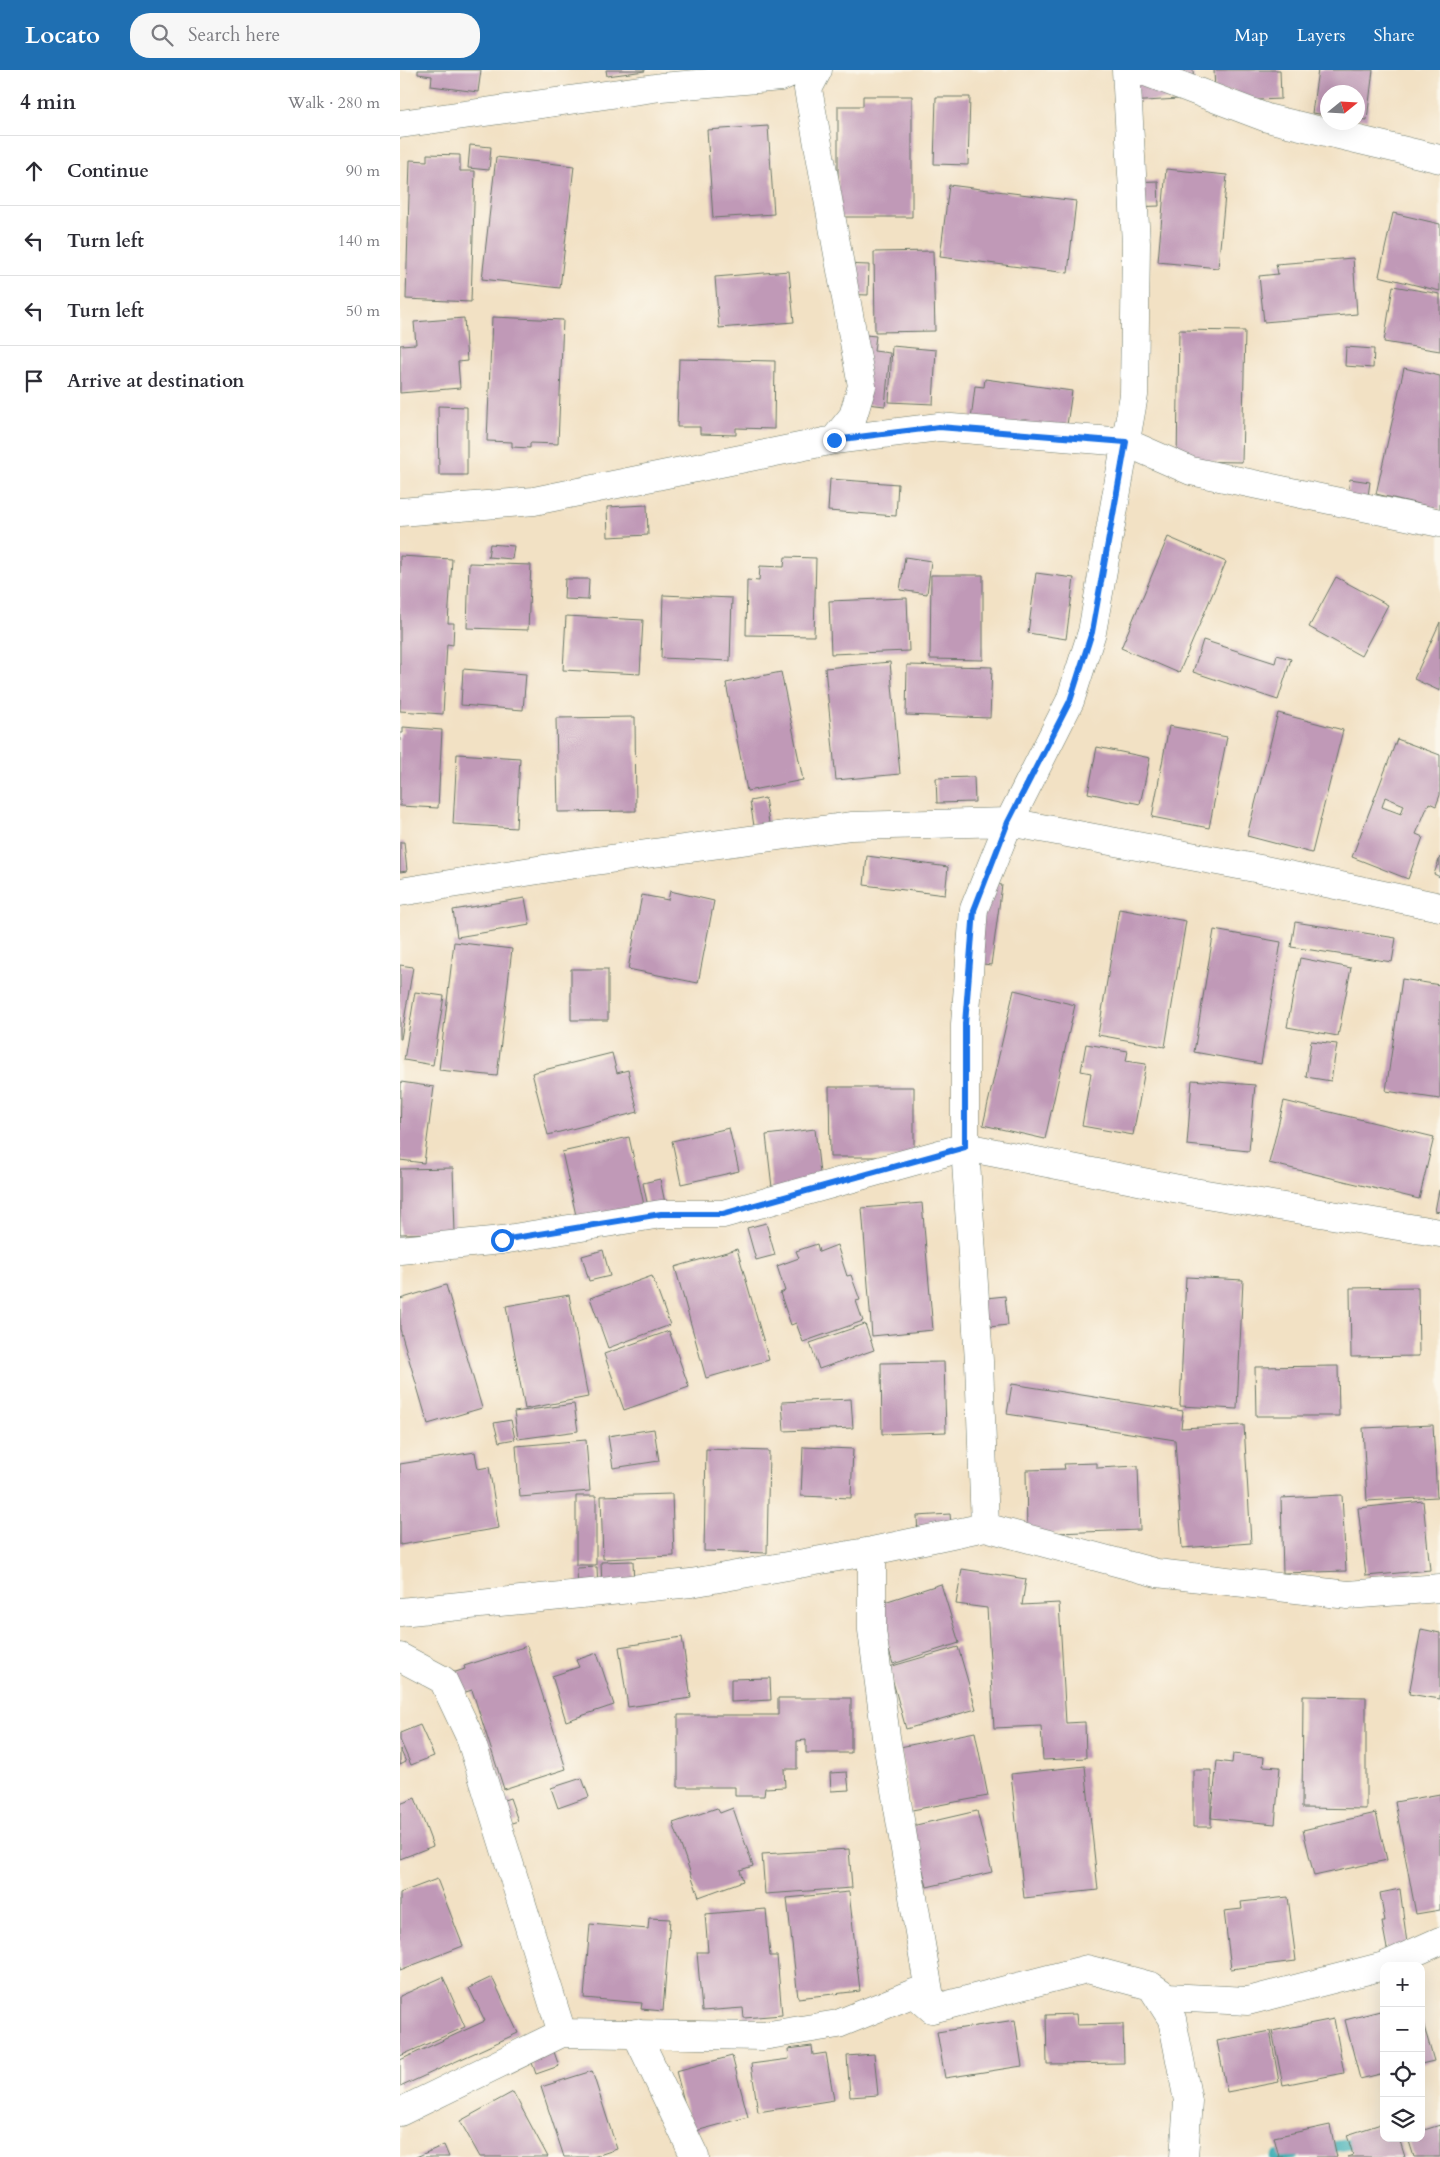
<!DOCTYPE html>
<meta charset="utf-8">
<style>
:root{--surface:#fff;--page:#f7f7f7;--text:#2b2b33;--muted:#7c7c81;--line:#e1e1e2;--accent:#1f6fb2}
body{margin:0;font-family:Cardo,serif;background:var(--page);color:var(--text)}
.controls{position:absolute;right:15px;bottom:15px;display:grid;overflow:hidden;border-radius:10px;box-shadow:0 5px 20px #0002}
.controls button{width:45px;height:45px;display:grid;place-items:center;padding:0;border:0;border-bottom:1px solid var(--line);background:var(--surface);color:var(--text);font:25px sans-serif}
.compass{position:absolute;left:920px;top:15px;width:45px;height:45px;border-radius:50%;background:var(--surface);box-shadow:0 5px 20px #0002;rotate:72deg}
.stop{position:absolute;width:15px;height:15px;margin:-11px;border:4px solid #1a73e8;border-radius:50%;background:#fff}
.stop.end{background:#1a73e8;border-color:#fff;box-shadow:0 1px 5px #0008}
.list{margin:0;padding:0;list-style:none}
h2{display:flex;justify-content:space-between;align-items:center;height:65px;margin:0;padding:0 20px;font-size:21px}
h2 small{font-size:16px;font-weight:400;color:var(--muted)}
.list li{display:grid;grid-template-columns:32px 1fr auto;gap:15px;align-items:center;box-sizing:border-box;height:70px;padding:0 20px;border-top:1px solid var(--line)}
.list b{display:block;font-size:19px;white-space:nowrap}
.list em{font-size:16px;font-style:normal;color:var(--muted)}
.icon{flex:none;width:28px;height:28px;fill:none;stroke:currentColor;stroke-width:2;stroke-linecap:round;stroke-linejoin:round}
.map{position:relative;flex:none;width:1040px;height:2087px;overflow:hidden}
header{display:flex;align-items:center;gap:30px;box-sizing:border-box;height:70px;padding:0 25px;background:var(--accent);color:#fff}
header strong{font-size:24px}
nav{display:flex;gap:28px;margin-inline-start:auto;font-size:18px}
.search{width:350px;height:45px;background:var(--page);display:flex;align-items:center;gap:12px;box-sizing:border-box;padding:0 18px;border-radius:20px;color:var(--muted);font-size:19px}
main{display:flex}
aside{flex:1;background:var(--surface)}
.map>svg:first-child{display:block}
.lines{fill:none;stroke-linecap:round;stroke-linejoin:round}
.stream{stroke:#3dafb5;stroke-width:11}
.building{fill:#c099b7;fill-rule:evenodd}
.street-casing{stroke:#697666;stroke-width:29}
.street{stroke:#fff;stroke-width:28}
.route{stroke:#1a73e8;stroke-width:6}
</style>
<header>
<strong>Locato</strong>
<div class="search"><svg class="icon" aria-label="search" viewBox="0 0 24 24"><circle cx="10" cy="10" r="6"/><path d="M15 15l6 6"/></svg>Search here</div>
<nav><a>Map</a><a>Layers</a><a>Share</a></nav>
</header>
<main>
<aside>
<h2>4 min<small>Walk · 280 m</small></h2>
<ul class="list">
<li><svg class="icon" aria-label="ahead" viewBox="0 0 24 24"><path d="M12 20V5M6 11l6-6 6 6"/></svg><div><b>Continue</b></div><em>90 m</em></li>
<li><svg class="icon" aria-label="left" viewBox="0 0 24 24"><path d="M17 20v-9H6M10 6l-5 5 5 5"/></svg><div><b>Turn left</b></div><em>140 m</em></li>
<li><svg class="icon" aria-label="left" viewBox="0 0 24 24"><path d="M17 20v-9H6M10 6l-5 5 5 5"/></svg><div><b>Turn left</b></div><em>50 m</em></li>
<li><svg class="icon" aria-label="arrive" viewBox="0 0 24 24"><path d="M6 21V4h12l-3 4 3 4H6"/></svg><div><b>Arrive at destination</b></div></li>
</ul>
</aside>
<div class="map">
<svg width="1040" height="2087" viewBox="0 0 1040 2087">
<rect width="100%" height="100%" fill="#fbf7ec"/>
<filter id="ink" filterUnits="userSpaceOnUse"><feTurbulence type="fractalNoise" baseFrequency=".02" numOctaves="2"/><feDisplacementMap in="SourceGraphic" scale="10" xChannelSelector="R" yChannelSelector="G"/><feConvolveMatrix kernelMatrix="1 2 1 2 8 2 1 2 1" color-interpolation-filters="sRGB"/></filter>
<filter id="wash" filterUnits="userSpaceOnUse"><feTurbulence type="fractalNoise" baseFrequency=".0096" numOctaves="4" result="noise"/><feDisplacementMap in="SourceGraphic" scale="20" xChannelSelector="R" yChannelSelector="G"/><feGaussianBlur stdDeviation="1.12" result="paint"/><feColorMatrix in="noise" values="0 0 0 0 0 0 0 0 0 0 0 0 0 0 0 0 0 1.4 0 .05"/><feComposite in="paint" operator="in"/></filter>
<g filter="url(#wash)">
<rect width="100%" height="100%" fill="#f2e1c4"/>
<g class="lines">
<!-- stream -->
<path class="stream" d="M920 2079 963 2072
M875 2087 894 2084"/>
</g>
<g id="blocks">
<!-- building -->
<path class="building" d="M18 0H81L78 22 31 16 32 6 18 4Z
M206 0H245V1L207 6Z
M727 0H793L795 28 729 32Z
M814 0H880L881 29 837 31 836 21 815 22Z
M918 0H973L967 50 958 49V22H928V45L912 43Z
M463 26H512V147H438V36H463Z
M536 27H570L568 95 534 94Z
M368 56 374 144 313 148 307 60Z
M70 75 91 77 89 100 68 98Z
M27 84 60 85V101H75L71 232 6 229 10 90 27 91Z
M96 87 174 96 160 218 82 209Z
M766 99 827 105 818 198 758 192Z
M758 111 759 136 731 137V112Z
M549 115 676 131 668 203 540 187Z
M993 143 1040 154V221L979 206Z
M533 181 535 261 475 262 474 182Z
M953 188 957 244 864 252 859 206 878 204 876 194Z
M440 194 469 195 468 225 439 224Z
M389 201 394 252 319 258 315 207Z
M993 216 1040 224V281L984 272Z
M92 247 163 250 158 374 130 373V378L112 377V372L87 371Z
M64 248 67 291 58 292 60 318 0 323V275L16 274 14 252Z
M779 260 845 261 842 392 777 391Z
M455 264 476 266 474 281 490 283 485 336 449 332Z
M492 276 536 280 533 334 489 332Z
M946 277 974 279 973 298 945 296Z
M279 289 375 291 374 359 336 358V365L300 364V357H277Z
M1004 298 1040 306V439L976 424Z
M585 309 672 321 666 362 571 350 575 316 584 317Z
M38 336 67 337V405H39Z
M430 409 498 414 496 446 428 441Z
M950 409 970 412 967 433 947 430Z
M247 435 248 465 208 467 207 437Z
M768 467 826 492 779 603 721 578Z
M90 474 114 476 112 489 88 487Z
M0 486 52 489 48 553H54L53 575 47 574 43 644 0 641Z
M385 487 416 488 414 566 346 565 347 510 359 511 360 496 384 497Z
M505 487 531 491 527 524 500 520Z
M69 493 131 495 128 560 67 558Z
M636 503 674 508 666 569 628 563Z
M531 505H583V590L530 589Z
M936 507 988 535 961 586 909 557Z
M165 509H189L188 530 164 529Z
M263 525 332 528 330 591 261 588Z
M507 528 509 581 431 584 429 531Z
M166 546 243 550 240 604 163 600Z
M1040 552V621L1014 609Z
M803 570 875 593 877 585 891 589 878 630 793 602Z
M490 592 500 704 436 710 425 598Z
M507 595 592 597 590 648 506 645Z
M63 599 126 604 123 640 61 635Z
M381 602 403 710 347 721 326 613Z
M878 643 943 660 912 783 847 766Z
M235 647 236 741 158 742 156 648Z
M769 656 827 667 809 758 752 747Z
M3 657 42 660 38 738 0 736V663H3Z
M997 669 1040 685V725L1036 736 1029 733 1016 764 1023 767 1008 809 952 787ZM985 727 1004 735 1001 744 982 737Z
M697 677 750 688 740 734 688 723Z
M57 684 120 688 116 758 53 754Z
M574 707 575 732 537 733 536 708Z
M365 728 369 753 354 756 350 731Z
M0 772H4L7 801 0 802Z
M467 786 548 797 545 825 464 815Z
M1040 787V807L1034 804Z
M580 812 602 815 591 895 569 892Z
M270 821 314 831 298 913 228 899 242 825 268 830Z
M125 828 130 855 57 867 53 840Z
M719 839 786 851 765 977 698 965Z
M895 852 996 868 992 892 891 877Z
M814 860 881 872 861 994 794 982Z
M54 872 112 879 97 1006 39 1000Z
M900 888 951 898 938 966 887 957Z
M0 895 13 897 1 969H0Z
M171 899H208V950H171Z
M1002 909 1040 915V1029L986 1021Z
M614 920 675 935 645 1069 583 1055Z
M15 922 44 926 33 995 4 990Z
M911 971 937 974 931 1011 906 1007Z
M686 974 728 981 726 991 746 994 733 1065 682 1056 691 1003 681 1001Z
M212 983 217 1003 228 1000 238 1042 148 1065 132 1003Z
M792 1010 855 1015 849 1081 787 1075Z
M1 1012 34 1017 24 1093 0 1090Z
M429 1017H514V1087H430Z
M884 1031 1034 1067 1019 1129 869 1093Z
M329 1058 339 1101 281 1114 272 1071Z
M415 1059 422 1121 373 1126 366 1065Z
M229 1067 244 1135 177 1150 162 1082Z
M53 1098 55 1163 0 1164V1099Z
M260 1109 265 1133 248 1137 243 1113Z
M1039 1120H1040V1142L1035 1141Z
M522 1133 533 1260 472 1266 462 1138Z
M366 1153 375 1185 356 1190 347 1158Z
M417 1174 419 1182 437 1175 447 1206 451 1205 460 1230 456 1231 463 1251 403 1272 396 1253 391 1255 380 1223 385 1221 377 1196 399 1188 396 1181Z
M337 1179 369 1290 306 1308 275 1197Z
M203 1180 210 1206 189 1211 182 1186Z
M252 1206 270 1255 208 1278 190 1228Z
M786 1207 843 1210 837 1339 780 1336Z
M46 1215 82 1338 28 1354 0 1259V1229Z
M1018 1217 1019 1286 951 1287 950 1218Z
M169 1225 188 1327 125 1339 106 1236Z
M605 1226 608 1255 580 1258 577 1229Z
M465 1254 474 1280 419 1299 410 1273Z
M269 1261 289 1317 224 1340 204 1284Z
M544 1292 546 1362 482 1364 481 1293Z
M938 1296 939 1346H856L855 1297Z
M612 1314 783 1341 781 1358 844 1355 851 1473 782 1478 775 1370 607 1344Z
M451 1329 453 1358 384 1361 382 1332Z
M174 1334 178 1361 118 1369 114 1342Z
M111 1350 115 1369 99 1372 94 1353Z
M1033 1355 1037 1427 967 1431 963 1358Z
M254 1359 259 1391 213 1398 208 1366Z
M186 1370 190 1421 120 1427 116 1376Z
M403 1377 453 1379 451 1428 401 1426Z
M306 1379 369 1381 367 1483 304 1481Z
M75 1382 78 1399 89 1397 99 1458 0 1475V1394Z
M697 1393V1398L738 1396 740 1460 627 1464 626 1400 665 1399 664 1394Z
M272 1424 274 1486 203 1489 201 1426Z
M942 1425 946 1501 883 1503 881 1428Z
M176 1426H196V1495H176Z
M1023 1431 1030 1500 966 1506 958 1438Z
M550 1444 552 1466 518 1468 517 1446Z
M233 1491 234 1515 202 1516 201 1492Z
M197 1497 198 1523 178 1524 177 1498Z
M562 1499 626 1509 622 1535 659 1533 666 1653 685 1652 686 1688 643 1690 641 1656 594 1658 587 1538 556 1534Z
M541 1514 559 1573 493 1594 475 1535Z
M1021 1559 1040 1563V1629L1009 1624Z
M282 1567 291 1628 228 1637 219 1577Z
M127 1576 166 1699 104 1719 72 1620 53 1626 46 1605 65 1599 64 1596Z
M558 1577 576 1639 506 1659 489 1597Z
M197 1583 214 1635 166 1651 152 1606 179 1597 176 1590Z
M370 1608 371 1630 331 1632V1609Z
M903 1626 966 1627V1739L902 1738Z
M378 1628H451V1683H406V1670L397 1671V1699H384L385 1717 365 1718 364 1726H335V1717H278V1645H378Z
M20 1655 34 1686 11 1695 0 1670V1663Z
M575 1662 588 1726 512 1740 500 1677Z
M0 1679 6 1692 0 1695Z
M833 1684 864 1687 863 1696 880 1697 875 1754 811 1748 817 1691 832 1693Z
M685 1696 698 1820 624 1828 611 1704Z
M793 1700H811V1757H793Z
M447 1702 449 1720 431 1721 430 1703Z
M182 1708 189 1727 158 1738 151 1718Z
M1040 1724V1840L1016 1844 995 1732Z
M15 1728 33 1776 0 1789V1734Z
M110 1728 118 1751 96 1758 89 1735Z
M317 1738 320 1743 333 1738 353 1796 340 1800 343 1811 299 1827 273 1753Z
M577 1741 592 1802 527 1817 512 1756Z
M976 1743 987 1790 914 1806 903 1760Z
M449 1779 452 1818 365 1824 362 1784Z
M37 1809 63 1876 0 1900V1823Z
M1000 1819 1008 1881 988 1884 982 1852H985L980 1823Z
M449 1822 460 1921 398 1928 387 1828Z
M888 1827 896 1891 831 1899 824 1841 842 1839 841 1832Z
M366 1839 370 1886H377L382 1945 344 1948 343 1938 302 1941 297 1882H308L305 1844Z
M249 1848 270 1849 263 1941 241 1939 242 1933 184 1928 190 1854 248 1859Z
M43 1907 65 1957 0 1986V1926Z
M92 1907 118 1963 0 2017V1990L85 1951 69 1918Z
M984 1940V2003L960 2009 945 1950Z
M676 1944 677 1955 723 1954 724 1993 647 1994 646 1945Z
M1021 1946 1034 1991 1021 1994Z
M934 1949 944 2003 883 2015 872 1961Z
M615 1950 622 1996 545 2008 537 1962Z
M870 1961 879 2012 827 2022 817 1971Z
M412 1976 413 1985 426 1983 434 2030 358 2042 351 1994 389 1989 388 1979Z
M153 1979 159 1996 136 2004 130 1987Z
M474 1984 478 2025 450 2027 447 1986Z
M332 1986 348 2047 292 2062 276 2001Z
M192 2001 217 2079 193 2087H164L141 2017Z
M113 2022 148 2087H80L60 2051Z
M984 2053V2068H999L1005 2087H947L953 2085 947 2065Z
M930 2055 937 2087H879L874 2067Z
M1040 2055V2087H1014L1008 2068H1021V2061Z
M44 2075 49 2087H16Z"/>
</g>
</g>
<g filter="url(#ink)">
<use href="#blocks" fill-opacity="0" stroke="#697666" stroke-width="1"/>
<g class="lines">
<defs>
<path id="street" d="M740 0 867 48 1040 89
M0 54 261 17 381 7 397 0
M434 370 539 357 725 372 791 401 1040 453
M0 442 134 431 434 370 453 346 462 316 408 19 418 0
M0 822 188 792 451 756 609 752 860 799 1040 837
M0 1180 102 1170 261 1144H323L565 1077 794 1122 1040 1163
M585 1457 579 1291 565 1077V954L574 839 609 752 670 631 692 562 734 325 736 173 726 0
M472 1481V1560L486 1667 532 1939
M0 1542 291 1513 472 1481 585 1457 757 1503 948 1525 1040 1518
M0 1587 43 1610 70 1667 162 1963
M984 1896 1040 1871
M751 1916 772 1949 788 2031 784 2087
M236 1963 295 2087
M0 2042 162 1963 363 1966 438 1954 514 1923 532 1939 687 1899 751 1916 767 1927 848 1931 984 1896"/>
</defs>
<!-- street casing -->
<use href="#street" class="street-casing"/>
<!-- street -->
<use href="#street" class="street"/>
</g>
</g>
<g class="lines" filter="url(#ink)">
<!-- route -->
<path class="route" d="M102 1170 261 1144H323L565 1077V954L574 840 608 752 670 631 692 562 726 372 539 357 434 370"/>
</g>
</svg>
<div class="controls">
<button>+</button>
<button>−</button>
<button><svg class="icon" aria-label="locate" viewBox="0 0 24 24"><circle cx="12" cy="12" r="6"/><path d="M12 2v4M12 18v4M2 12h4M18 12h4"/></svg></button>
<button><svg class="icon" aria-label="layers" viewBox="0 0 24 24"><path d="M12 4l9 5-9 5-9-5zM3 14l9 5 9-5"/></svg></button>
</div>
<svg class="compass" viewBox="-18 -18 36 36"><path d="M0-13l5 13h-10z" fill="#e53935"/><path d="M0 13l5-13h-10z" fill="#7c7c81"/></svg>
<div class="stop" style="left:102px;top:1170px"></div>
<div class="stop end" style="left:434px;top:370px"></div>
</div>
</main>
